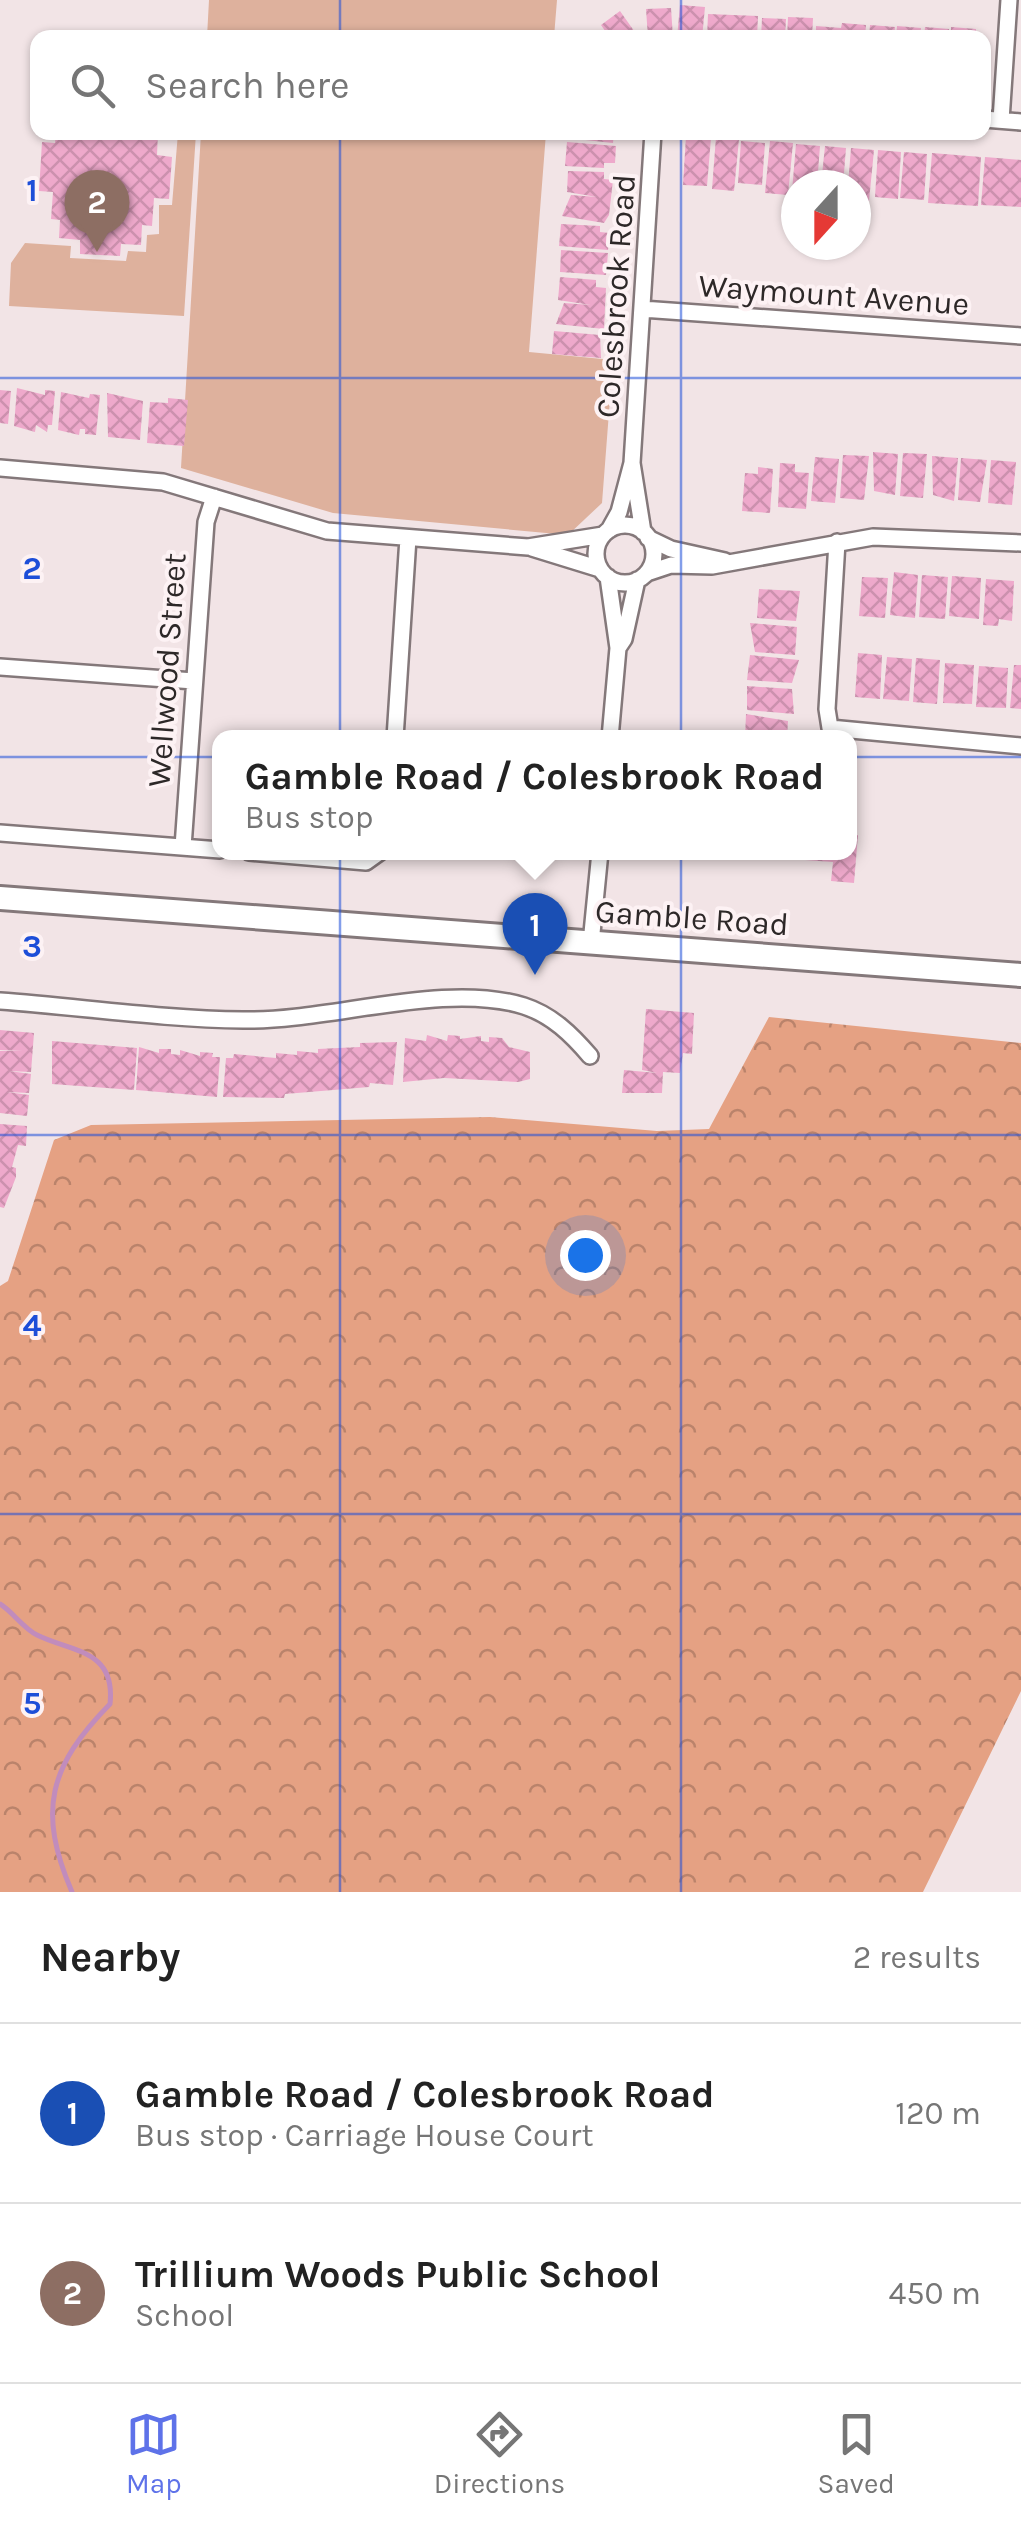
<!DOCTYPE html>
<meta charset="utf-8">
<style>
:root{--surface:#fff;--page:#f2f2f2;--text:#222;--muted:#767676;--line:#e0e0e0;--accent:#5e72e9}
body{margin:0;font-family:Karla,sans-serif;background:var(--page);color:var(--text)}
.compass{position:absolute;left:781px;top:170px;width:90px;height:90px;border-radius:50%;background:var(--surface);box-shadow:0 2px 8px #0004;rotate:201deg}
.you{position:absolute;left:585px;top:1255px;width:35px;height:35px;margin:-25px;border:8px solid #fff;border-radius:50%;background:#1a73e8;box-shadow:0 0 0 15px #1a73e833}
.badge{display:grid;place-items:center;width:65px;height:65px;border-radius:50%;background:var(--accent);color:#fff;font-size:32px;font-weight:700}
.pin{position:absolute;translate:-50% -82px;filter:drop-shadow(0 2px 5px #0008)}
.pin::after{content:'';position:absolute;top:52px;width:35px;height:30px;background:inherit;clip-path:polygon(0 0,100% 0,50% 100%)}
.popup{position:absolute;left:212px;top:730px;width:645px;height:130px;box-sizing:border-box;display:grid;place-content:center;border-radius:20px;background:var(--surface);filter:drop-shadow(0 2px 8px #0005);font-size:32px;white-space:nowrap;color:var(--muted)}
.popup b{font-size:38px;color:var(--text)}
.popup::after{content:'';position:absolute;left:50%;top:100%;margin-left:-20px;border:20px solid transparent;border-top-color:var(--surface)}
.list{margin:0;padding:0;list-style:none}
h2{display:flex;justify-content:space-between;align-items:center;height:130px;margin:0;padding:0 40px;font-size:42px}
h2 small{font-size:32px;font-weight:400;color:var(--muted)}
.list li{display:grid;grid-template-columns:65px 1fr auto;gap:30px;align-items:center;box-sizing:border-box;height:180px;padding:0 40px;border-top:2px solid var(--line)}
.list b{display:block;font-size:38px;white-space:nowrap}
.list p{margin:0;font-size:32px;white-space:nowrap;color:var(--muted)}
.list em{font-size:32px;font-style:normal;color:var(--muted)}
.icon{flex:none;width:55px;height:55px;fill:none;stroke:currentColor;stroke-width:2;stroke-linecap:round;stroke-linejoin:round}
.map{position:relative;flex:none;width:1021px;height:1892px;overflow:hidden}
.search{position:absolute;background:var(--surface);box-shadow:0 2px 8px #0004;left:30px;right:30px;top:30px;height:110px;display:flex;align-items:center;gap:25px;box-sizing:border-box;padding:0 35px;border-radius:20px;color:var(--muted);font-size:38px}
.sheet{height:490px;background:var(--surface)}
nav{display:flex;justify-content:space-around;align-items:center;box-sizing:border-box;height:140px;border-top:2px solid var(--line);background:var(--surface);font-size:28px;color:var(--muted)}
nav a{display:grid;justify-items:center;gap:5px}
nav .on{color:var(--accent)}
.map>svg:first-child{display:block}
.green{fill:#deb19d}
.forest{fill:url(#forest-crowns)}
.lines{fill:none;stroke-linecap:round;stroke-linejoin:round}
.stream{stroke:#c18cbc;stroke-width:5}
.building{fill:url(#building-cross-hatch)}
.street-casing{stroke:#84787a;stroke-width:20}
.secondary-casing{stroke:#84787a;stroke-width:28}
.street{stroke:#fff;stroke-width:15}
.secondary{stroke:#fff;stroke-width:22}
.grid{fill:none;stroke:#1d4ed8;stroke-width:2.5;stroke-opacity:0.55}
.labels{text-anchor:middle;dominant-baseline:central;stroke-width:8;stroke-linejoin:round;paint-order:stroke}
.street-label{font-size:32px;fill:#2d2828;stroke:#fdf2f4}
.grid-label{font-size:32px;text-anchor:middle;font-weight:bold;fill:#1d4ed8;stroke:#fdf2f4;stroke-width:8;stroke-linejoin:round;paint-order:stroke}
</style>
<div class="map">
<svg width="1021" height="1892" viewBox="0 0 1021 1892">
<defs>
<pattern id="forest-crowns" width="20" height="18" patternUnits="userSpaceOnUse" patternTransform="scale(2.5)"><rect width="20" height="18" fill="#e5a183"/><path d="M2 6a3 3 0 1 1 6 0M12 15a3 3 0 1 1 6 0" fill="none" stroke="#ba836b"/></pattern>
<pattern id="building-cross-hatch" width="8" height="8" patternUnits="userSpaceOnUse" patternTransform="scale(2.5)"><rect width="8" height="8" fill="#eea9cb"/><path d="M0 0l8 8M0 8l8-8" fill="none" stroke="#cc91ae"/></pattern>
</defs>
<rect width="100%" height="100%" fill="#f2e4e6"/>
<!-- green -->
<path class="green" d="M209 0H557L554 37H207Z
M178 133H196L184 316 9 306 11 263 25 243 71 246 70 258 126 261 128 251 146 252 147 235 159 234V205H172Z
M201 133H546L529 352 613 360 602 503 568 535 333 513 181 468Z"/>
<!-- forest -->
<path class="forest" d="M769 1017 1021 1043V1691L923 1892H0V1286L8 1281 54 1140 91 1125 490 1117 657 1131 709 1129Z"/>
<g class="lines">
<!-- stream -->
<path class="stream" d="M0 1604C13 1612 23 1628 37 1635 71 1652 116 1649 110 1704 49 1766 37 1811 72 1892"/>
</g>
<!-- building -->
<path class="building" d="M680 5 705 7 702 38H677Z
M671 8 673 38H648L646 9Z
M620 11 639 38H610L601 25Z
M708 14 758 16 757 38H707Z
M788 17 813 18 812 38H787Z
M762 18 786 19 785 38H761Z
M842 23 866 25 865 38H816V26L841 28Z
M870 25 895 27 894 38H869Z
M897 26 921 28 920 38H896Z
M925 27 949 29V38H924Z
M951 27 976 29V38H951Z
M56 132H158L157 155 172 157 169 199 154 198 152 226 142 225 141 245 121 244 120 256 80 254V240L59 238 60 220 51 219 53 192 39 191 42 142 55 143Z
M567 132H614L613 143 567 138Z
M686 136 711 138 707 186 683 185Z
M716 137 739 139 734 191 712 189Z
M741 141 765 143 762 185 738 183Z
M770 141 793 143 788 195 765 193Z
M567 142 616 146 615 163H604V168L565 166Z
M796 144 820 146 817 185H796V191H792Z
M825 146 846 148 843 185H821Z
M851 148 874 150 869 201 856 200V185H848Z
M878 150 901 152 898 199 875 197Z
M904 152 927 154 924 200 900 198Z
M932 153 981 157 978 206 928 203Z
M985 157 1021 160V207L981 205Z
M568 171 604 172V179L613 180 609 215 604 223 562 216 571 195 597 197 567 192Z
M561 224 600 226V232L610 233 608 250 559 246Z
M561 250 608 253 606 275 560 272Z
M560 277 596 280V287L606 288 604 329 556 324 564 303 591 305 558 300Z
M554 331 600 335 601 358 552 354Z
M17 388 45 395V390L55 391 52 425H48L47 432 36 425 35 432 14 426Z
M0 390 11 391 8 424 0 423Z
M61 392 89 398 90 394 100 395 96 435 85 434V429H80L79 435 58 430Z
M107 393 143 401 140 440 108 437Z
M168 398 188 400 184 446 147 443 150 402 168 403Z
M873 452 898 454 895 495 874 491Z
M903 453 927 454 923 498 900 496Z
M843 455 869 456 864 500 840 498Z
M932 456 958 458 954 501 933 495Z
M815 457 839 459 835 503 811 501Z
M961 458 987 460 980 502 958 500Z
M991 460 1016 462 1012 505 988 503Z
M780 463 795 464V472L809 473 806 509 778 507Z
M758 467 773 469 770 513 742 511 745 473 758 474Z
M894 572 918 575 915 618 890 615Z
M922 575 948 577 945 619 919 617Z
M952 576 981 578 979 619 949 616Z
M862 577 888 578 885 618 859 616Z
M986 579 1014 581 1012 621 999 619 998 626 983 625Z
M759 589 800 591 796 621 757 618Z
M750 623 797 627 795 655 755 652Z
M858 653 882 655 880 699 855 697Z
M750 655 799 660 792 683 747 680Z
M887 657 912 659 909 701 883 699Z
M916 658 940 660 937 704 913 702Z
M945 663 974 665 972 704 943 703Z
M1014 665H1021V709L1010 708Z
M979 666 1008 668 1006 708 976 707Z
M747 686 792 689 794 714 747 710Z
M746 714 788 721 787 738H745Z
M850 835H858L854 883 831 881 833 862 805 860V852H850Z
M646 1009 694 1013 692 1054 683 1053 680 1073 663 1072 662 1093H622L624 1070 657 1073 642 1070Z
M0 1030 34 1033 31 1072 9 1071 31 1074 29 1093 7 1092 29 1095 27 1116 0 1113V1051H23L0 1050Z
M427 1035 447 1041 448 1035 460 1036V1039L481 1036V1041L489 1042V1037L502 1038 509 1047 530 1052V1079L518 1082 444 1078 403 1082 405 1038 426 1041Z
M52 1041 137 1048 134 1090 52 1084Z
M397 1042 393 1085 370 1083 369 1087 285 1094 284 1098 223 1097 226 1058H233L234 1054 276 1058V1053L297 1055V1051L318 1053V1049L360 1047V1043Z
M139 1047 159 1053V1049H171V1054L180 1055V1050L200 1056V1052L213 1053 212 1057H220L217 1097 136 1090Z
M0 1124 27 1126 26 1146 18 1145 12 1167 16 1168V1177L4 1208 0 1207Z"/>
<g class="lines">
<defs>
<path id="street" d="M984 119 1021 122
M1001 120 1009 0
M642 309 1021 336
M632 463 643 532
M0 468 163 482 327 531 528 547 603 535
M596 554a29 29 0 1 1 58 0a29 29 0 1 1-58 0Z
M609 530 619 512 632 463 653 132
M648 538 671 549 725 561
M837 542 827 709 830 728 1021 746
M532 548 600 569
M647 573 671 565 712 566 873 537 1021 543
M608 577 618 648 610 738
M618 648 624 639 637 580
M0 667 194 681
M395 738 408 538
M0 833 220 850
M183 847 206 522 214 497
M249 852 366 862 380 852
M591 943 600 852
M0 1001C81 1007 163 1019 243 1020 328 1022 444 981 524 1006 552 1015 572 1035 590 1056"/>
<path id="secondary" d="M0 898 1021 975"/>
</defs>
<!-- street casing -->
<use href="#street" class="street-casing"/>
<!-- secondary casing -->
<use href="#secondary" class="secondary-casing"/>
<!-- street -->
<use href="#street" class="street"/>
<!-- secondary -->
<use href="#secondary" class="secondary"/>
</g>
<!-- grid -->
<path class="grid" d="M340 0V38M681 0V38M340 132V1892M681 132V1892M0 378H1021M0 757H1021M0 1135H1021M0 1514H1021"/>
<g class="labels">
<!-- street labels -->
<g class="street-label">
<text transform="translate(834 295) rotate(4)">Waymount Avenue</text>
<text transform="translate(616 296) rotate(-86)">Colesbrook Road</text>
<text transform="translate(167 670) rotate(-86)">Wellwood Street</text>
<text transform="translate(692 918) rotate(4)">Gamble Road</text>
</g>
</g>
<g class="grid-label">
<text x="32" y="201">1</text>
<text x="32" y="579">2</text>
<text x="32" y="957">3</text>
<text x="32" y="1336">4</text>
<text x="32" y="1714">5</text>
</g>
</svg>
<svg class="compass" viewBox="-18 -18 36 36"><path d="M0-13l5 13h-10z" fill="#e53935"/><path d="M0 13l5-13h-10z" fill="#767676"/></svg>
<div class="you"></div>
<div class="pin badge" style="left:535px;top:975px;background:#1a4fb4">1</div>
<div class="popup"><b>Gamble Road / Colesbrook Road</b>Bus stop</div>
<div class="pin badge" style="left:97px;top:252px;background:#8d6e63">2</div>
<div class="search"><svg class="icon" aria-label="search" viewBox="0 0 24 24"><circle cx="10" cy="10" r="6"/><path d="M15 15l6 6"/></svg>Search here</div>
</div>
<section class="sheet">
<h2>Nearby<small>2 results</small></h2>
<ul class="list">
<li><span class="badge" style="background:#1a4fb4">1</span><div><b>Gamble Road / Colesbrook Road</b><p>Bus stop · Carriage House Court</p></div><em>120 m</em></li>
<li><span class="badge" style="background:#8d6e63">2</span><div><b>Trillium Woods Public School</b><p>School</p></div><em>450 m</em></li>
</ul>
</section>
<nav>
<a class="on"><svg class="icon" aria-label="map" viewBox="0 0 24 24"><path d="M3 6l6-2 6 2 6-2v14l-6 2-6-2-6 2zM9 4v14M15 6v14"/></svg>Map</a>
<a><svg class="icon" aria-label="directions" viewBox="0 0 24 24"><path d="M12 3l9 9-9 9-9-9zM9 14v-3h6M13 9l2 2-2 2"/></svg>Directions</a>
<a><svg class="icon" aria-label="saved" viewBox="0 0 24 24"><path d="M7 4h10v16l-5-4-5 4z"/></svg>Saved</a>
</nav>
